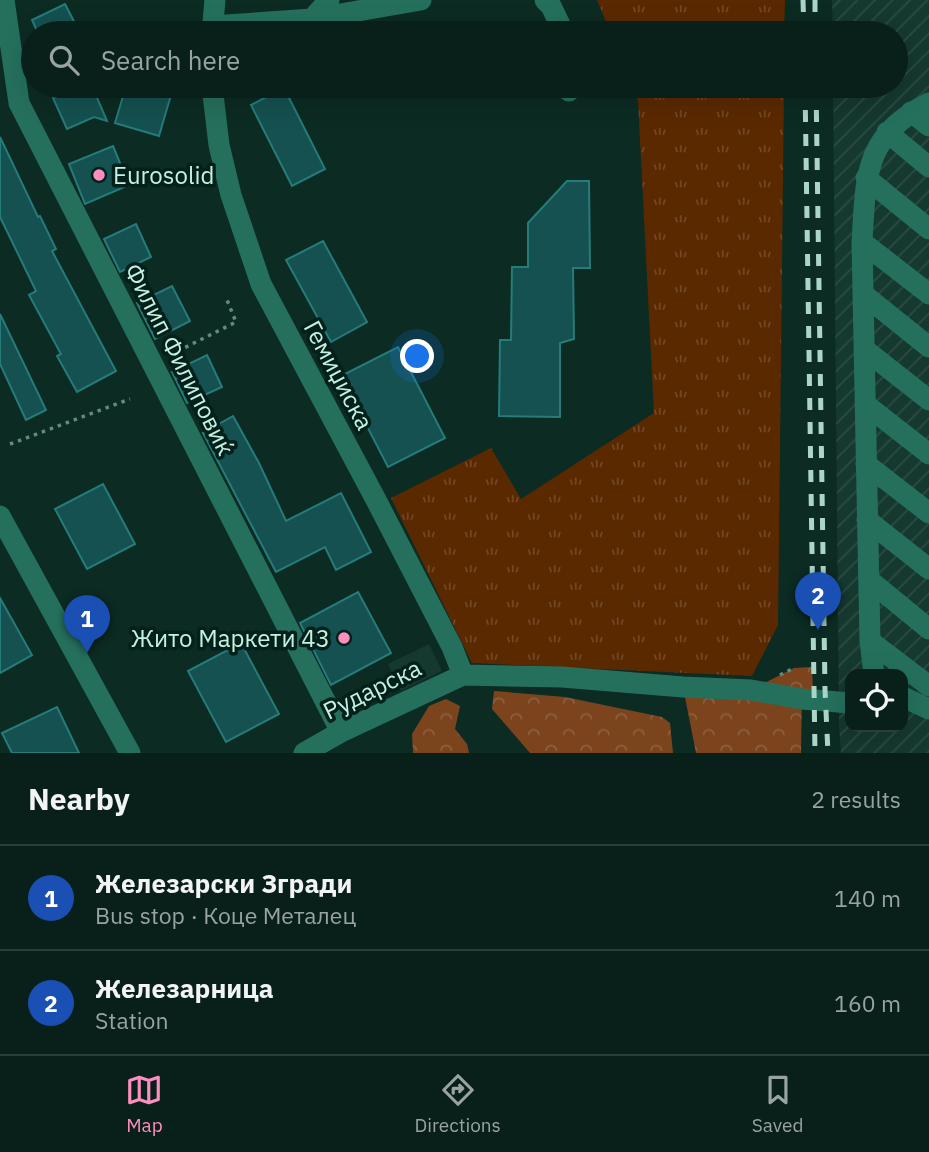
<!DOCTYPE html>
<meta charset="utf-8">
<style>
:root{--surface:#09201a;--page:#172d27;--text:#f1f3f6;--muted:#99a3a2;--line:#293e39;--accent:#fd8ec0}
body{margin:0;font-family:"IBM Plex Sans",sans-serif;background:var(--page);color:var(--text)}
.controls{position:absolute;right:21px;bottom:21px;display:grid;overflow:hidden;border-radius:14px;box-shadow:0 7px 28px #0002}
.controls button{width:63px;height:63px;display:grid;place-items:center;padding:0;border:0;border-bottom:2px solid var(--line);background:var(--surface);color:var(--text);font:35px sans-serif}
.you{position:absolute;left:418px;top:357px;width:24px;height:24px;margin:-18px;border:5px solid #fff;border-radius:50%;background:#1a73e8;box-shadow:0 0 0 10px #1a73e833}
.badge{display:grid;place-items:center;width:46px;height:46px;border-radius:50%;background:var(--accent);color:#fff;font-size:23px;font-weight:700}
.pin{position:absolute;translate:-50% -58px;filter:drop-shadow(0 2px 4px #0008)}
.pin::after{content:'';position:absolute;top:37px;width:24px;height:21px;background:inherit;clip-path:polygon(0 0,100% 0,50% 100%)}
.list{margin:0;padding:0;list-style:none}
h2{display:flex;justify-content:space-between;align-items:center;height:91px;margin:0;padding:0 28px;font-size:30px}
h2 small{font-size:23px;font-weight:400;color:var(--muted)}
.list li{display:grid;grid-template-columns:46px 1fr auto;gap:21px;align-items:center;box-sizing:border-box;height:105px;padding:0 28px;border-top:2px solid var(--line)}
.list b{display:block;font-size:26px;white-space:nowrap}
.list p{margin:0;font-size:23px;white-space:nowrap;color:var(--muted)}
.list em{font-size:23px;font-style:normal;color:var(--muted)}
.icon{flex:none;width:38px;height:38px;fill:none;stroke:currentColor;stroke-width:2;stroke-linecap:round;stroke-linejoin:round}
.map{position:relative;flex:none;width:929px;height:753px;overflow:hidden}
.search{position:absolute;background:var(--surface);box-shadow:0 7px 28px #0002;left:21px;right:21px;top:21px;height:77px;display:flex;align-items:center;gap:18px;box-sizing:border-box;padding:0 24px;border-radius:38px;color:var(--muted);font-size:26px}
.sheet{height:301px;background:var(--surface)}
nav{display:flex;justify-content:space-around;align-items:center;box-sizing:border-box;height:98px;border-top:2px solid var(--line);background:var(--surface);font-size:19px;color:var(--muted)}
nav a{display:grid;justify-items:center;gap:4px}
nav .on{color:var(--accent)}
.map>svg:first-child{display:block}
.built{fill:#15382f}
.industrial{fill:url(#industrial-furrows);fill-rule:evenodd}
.grass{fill:url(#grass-tufts)}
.forest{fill:url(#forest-crowns)}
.building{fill:#145150;stroke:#257c7a;stroke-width:2}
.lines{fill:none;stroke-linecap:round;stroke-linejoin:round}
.path{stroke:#64897e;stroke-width:3.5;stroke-dasharray:3.5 5;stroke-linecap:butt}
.minor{stroke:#25705d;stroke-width:21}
.rail{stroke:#abd5c7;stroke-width:5;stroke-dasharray:12 12;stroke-linecap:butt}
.poi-dot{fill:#fd8ec0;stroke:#03211a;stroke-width:2.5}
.labels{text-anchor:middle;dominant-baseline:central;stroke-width:7;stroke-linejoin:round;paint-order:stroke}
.poi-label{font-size:24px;fill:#c5f1e2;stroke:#03211a;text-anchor:start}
.street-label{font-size:24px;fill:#c5f1e2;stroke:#03211a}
</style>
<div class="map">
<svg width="929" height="753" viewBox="0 0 929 753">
<defs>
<pattern id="industrial-furrows" width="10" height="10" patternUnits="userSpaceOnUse" patternTransform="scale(1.75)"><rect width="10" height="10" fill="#15382f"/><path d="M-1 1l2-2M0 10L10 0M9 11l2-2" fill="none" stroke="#2b4c43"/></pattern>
<pattern id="grass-tufts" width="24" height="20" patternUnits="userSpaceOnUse" patternTransform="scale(1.75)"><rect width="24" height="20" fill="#5b2900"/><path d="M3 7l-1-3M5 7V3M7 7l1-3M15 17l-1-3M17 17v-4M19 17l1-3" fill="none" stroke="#714825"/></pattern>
<pattern id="forest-crowns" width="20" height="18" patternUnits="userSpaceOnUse" patternTransform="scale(1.75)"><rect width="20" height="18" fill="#7c441d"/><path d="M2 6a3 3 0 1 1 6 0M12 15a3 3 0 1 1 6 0" fill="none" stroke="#8d5f3e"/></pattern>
</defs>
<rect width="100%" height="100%" fill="#0c2b23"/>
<!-- built -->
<path class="built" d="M429 644 442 671 401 691 388 664Z"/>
<!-- industrial -->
<path class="industrial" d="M832 0H929V753H841L839 725 833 86H896V33H833ZM850 674H903V727H850Z"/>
<!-- grass -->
<path class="grass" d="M597 0H785L784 33H611Z
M632 86H784L778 625 752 676 472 663 391 498 491 448 521 499 654 413 638 100Z"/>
<!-- forest -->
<path class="forest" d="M812 667 813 690H802L801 753H696L683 687 751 690 794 668Z
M494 691 565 697 662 717 670 723 673 753H530L492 709Z
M446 699 460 706 455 729 467 744 469 753H413L412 734 429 706Z"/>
<!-- building -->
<path class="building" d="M65 4 80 33H38L32 20Z
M81 86H92L107 121 94 117 67 129 53 98Z
M126 86H139L171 95 159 136 115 123Z
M284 88 325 169 292 186 251 105Z
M0 137 38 217 40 216 56 249 52 251 116 371 77 392 57 356 61 354 29 295 36 291 0 217Z
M113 146 129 185 85 204 69 164Z
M567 181H589L590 268H573L574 339 560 343V417L499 416 500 340H511L512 267H528V223Z
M136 224 151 257 120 272 104 239Z
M323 241 367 322 331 342 286 260Z
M172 286 190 321 155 339 137 303Z
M0 314 46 410 26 420 0 364Z
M398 347 445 438 388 467 341 376Z
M207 355 222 387 187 403 172 372Z
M233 416 259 463 286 521 341 493 371 552 336 570 325 547 276 572 203 433Z
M103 484 135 544 87 569 55 509Z
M358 592 391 653 331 685 300 623Z
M0 598 32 655 0 673Z
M241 643 279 714 226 742 188 671Z
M57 707 79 753H12L2 733Z"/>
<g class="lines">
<!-- path -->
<path class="path" d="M170 355 236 322 227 300
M10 444 130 399
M780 675 794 668"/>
<!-- minor -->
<path class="minor" d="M4 0 19 103 341 732
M545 0 551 6 564 33
M312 19 421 0
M212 26 312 19 329 0
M212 33 215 0
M212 86 219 145 231 195 261 284 375 498 452 647 463 675
M569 86V91
M911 112 929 126
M887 132 929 167
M866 178 929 229
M862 242 929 294
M863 294 929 347
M864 349 929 400
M865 404 929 454
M866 464 929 513
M0 516 130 753
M867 520 929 569
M869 580 929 629
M870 641 929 686
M874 674 870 641 862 242C866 178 863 135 929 103
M903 697 929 709
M304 753 341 732 463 675 562 677 683 687 751 690 802 699 850 703"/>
<!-- rail -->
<path class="rail" d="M803 0 804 33
M815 0V33
M805 86 815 753
M816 86 825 690 828 753"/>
</g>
<!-- markers -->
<g class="poi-dot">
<circle cx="99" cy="175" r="7"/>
<circle cx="344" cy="638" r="7"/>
</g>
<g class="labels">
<!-- poi labels -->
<g class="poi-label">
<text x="113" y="175">Eurosolid</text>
<text x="330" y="638" text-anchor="end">Жито Маркети 43</text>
</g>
<!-- street labels -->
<g class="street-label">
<text transform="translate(180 359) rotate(63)">Филип Филиповиќ</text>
<text transform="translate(339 375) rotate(62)">Гемиџиска</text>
<text transform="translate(372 689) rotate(-26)">Рударска</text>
</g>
</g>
</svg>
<div class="controls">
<button><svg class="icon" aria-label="locate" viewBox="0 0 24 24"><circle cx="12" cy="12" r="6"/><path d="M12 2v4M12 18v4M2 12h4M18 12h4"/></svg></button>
</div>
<div class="you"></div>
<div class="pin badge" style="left:87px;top:653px;background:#1a4fb4">1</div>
<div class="pin badge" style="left:818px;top:630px;background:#1a4fb4">2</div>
<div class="search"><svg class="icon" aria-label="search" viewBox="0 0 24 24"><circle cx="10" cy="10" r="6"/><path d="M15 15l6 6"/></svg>Search here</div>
</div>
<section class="sheet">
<h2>Nearby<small>2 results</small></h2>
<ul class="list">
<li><span class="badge" style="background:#1a4fb4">1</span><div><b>Железарски Згради</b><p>Bus stop · Коце Металец</p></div><em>140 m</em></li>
<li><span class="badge" style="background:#1a4fb4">2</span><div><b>Железарница</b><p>Station</p></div><em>160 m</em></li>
</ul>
</section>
<nav>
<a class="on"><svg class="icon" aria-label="map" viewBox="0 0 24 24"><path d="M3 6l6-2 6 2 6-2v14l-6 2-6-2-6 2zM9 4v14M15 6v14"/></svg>Map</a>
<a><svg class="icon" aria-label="directions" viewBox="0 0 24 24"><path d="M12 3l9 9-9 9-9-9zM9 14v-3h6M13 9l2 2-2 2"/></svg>Directions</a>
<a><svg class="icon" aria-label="saved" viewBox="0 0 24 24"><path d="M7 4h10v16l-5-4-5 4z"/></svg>Saved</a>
</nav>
